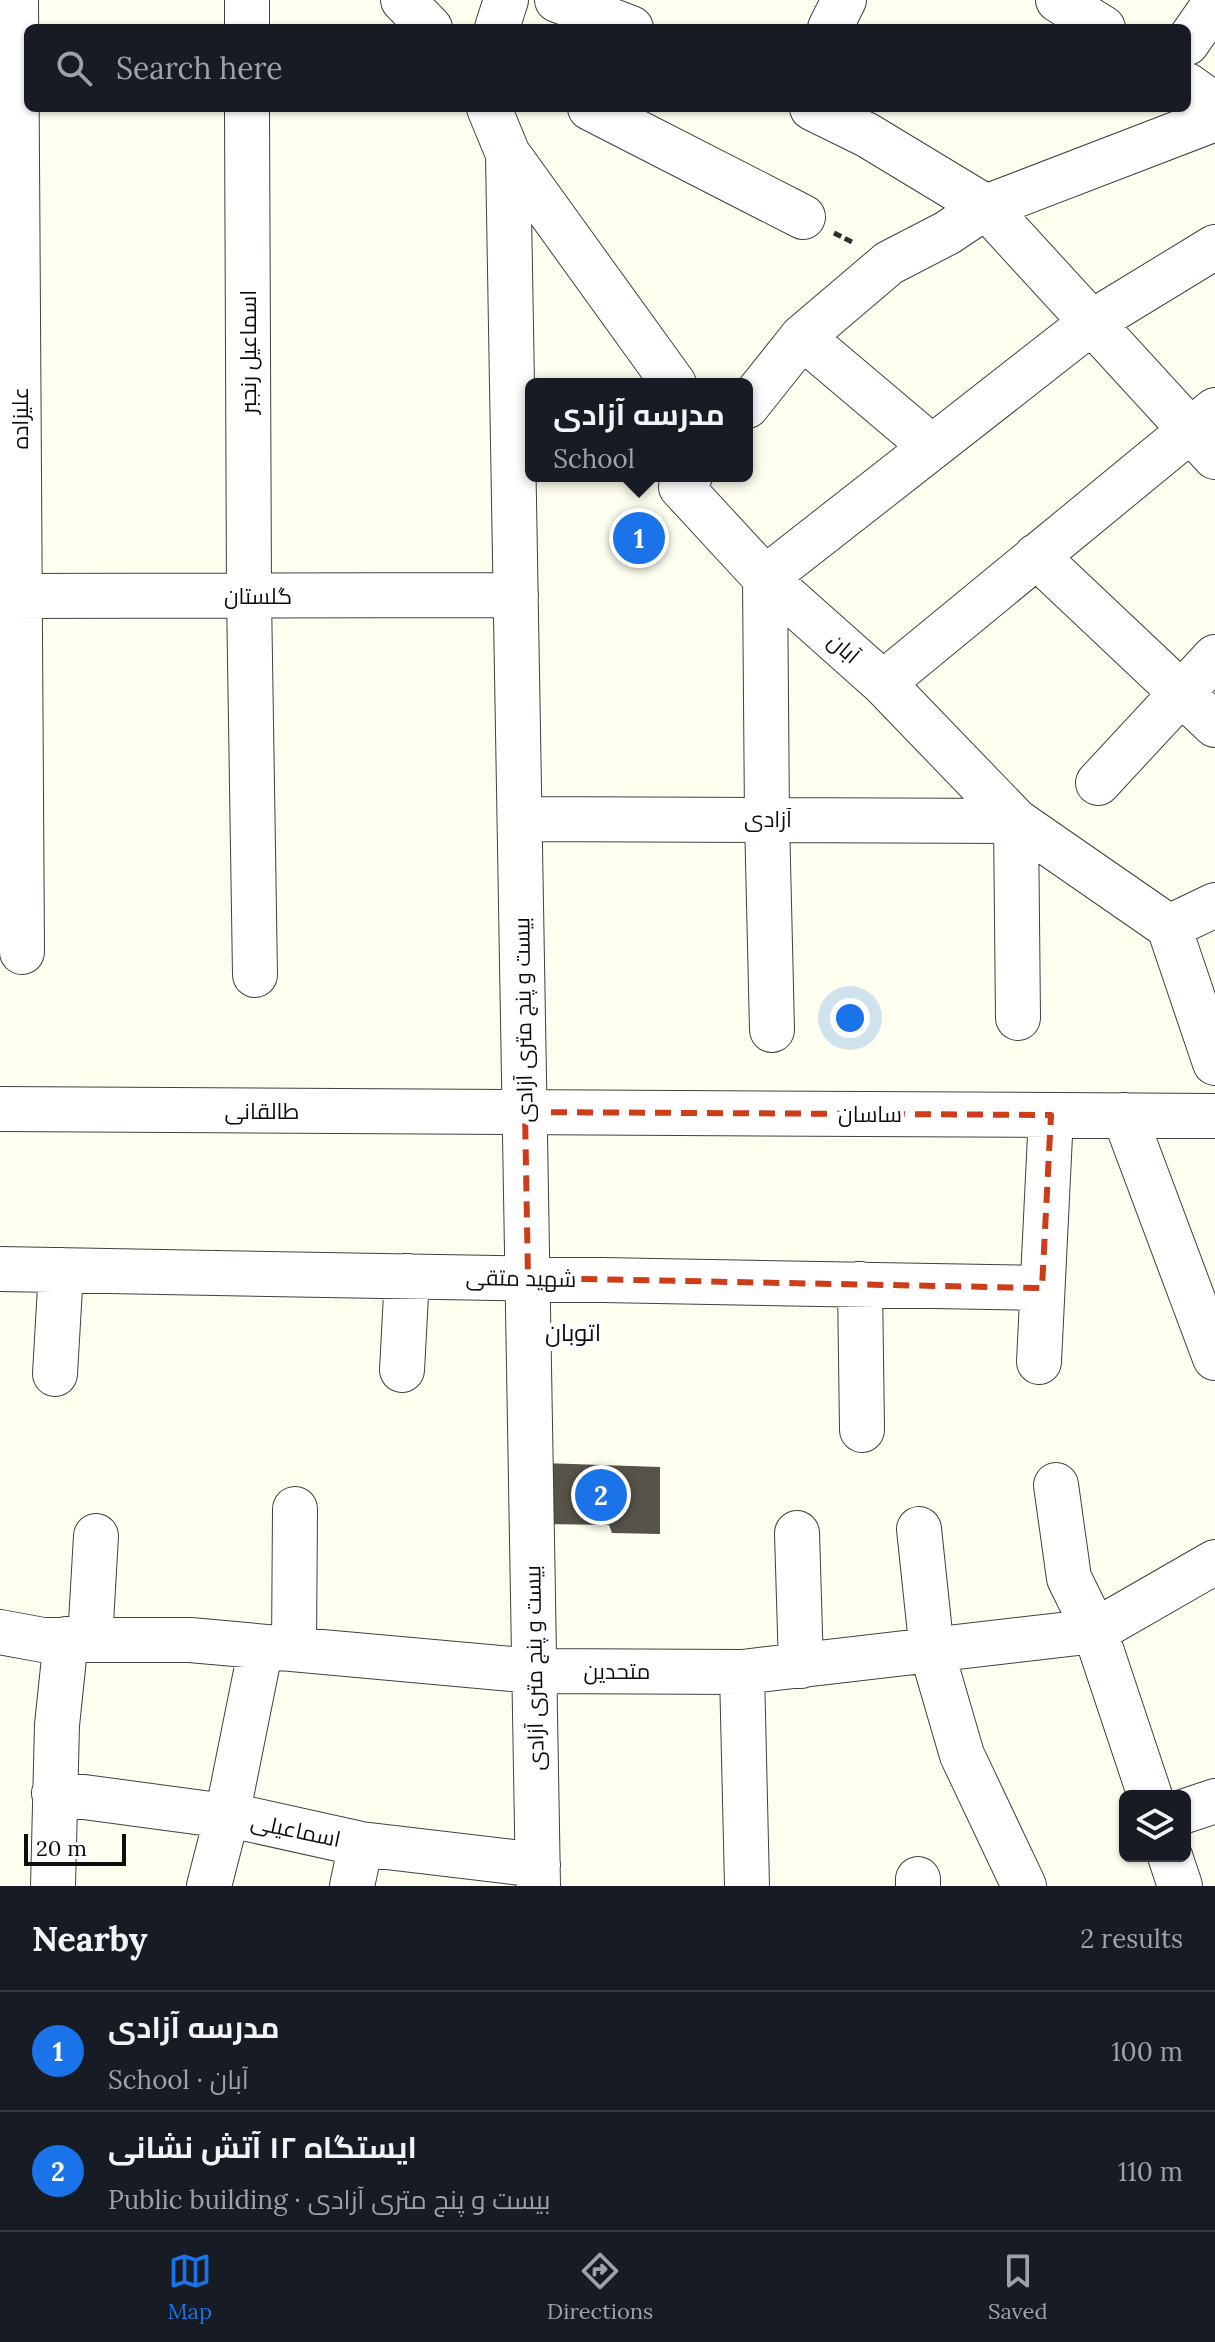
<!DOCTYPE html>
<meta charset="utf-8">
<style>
:root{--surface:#171b24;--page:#242831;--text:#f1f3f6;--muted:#9ea1a6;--line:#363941;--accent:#1a73e8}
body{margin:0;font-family:Lora,Cairo,serif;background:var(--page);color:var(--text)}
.controls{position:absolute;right:24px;bottom:24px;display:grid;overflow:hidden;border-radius:12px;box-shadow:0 2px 6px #0004}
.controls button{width:72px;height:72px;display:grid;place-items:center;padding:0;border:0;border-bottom:2px solid var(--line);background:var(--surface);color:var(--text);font:40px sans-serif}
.scale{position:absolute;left:24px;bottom:20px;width:102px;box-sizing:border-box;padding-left:8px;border:4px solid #0e0e0e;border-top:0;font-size:22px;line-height:28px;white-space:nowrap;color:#0e0e0e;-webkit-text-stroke:6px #fff;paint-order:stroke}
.you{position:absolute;left:850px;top:1018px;width:28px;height:28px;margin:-20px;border:6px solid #fff;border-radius:50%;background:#1a73e8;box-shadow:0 0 0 12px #1a73e833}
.badge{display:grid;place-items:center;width:52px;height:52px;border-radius:50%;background:var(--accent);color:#fff;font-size:26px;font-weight:700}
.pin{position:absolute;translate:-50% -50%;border:4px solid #fff;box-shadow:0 2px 8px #0006}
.popup{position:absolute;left:525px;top:378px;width:228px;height:104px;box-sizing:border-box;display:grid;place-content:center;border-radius:12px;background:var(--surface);filter:drop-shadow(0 2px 6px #0005);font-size:26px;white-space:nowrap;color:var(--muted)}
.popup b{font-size:30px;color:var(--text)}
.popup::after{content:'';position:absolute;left:50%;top:100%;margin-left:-16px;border:16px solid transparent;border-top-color:var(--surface)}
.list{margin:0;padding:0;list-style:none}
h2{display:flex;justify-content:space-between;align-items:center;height:104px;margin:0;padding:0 32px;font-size:34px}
h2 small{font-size:26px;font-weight:400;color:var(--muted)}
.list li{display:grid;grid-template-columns:52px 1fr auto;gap:24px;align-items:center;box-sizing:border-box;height:120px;padding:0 32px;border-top:2px solid var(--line)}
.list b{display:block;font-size:30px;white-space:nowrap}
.list p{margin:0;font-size:26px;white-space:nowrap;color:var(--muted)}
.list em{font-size:26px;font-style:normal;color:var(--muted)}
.icon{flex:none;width:44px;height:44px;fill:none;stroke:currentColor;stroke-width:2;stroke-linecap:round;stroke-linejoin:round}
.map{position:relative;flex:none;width:1215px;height:1886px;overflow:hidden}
.search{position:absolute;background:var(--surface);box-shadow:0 2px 6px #0004;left:24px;right:24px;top:24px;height:88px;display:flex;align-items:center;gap:20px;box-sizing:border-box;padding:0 28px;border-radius:12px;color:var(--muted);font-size:30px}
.sheet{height:344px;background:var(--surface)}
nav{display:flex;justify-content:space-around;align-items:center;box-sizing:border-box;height:112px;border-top:2px solid var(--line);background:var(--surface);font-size:22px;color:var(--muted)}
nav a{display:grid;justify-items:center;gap:4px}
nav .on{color:var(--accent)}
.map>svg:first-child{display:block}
.building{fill:#585349}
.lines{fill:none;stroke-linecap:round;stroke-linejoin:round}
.minor-casing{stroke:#414141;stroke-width:46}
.path{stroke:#303030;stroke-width:5;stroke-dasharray:8 4;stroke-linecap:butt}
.minor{stroke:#fff;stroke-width:44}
.marked{fill:none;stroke:#cc3d18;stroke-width:6;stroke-dasharray:16 10;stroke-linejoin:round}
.labels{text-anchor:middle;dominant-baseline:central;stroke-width:8;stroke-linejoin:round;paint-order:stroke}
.street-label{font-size:22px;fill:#0e0e0e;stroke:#fff}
.neighbourhood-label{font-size:24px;fill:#0e0e0e;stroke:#fff}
</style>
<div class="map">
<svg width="1215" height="1886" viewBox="0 0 1215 1886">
<rect width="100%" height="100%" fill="#feffef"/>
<!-- building -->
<path class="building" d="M543 1463 660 1467V1534L612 1533 609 1525 543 1524Z"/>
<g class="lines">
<defs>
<path id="minor" d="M16 0 22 952
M247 0V28
M403 0 430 28
M557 0 631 28
M1058 0 1103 28
M497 28 506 0
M830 28 844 0
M1187 43 1215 3
M1187 85 1215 105
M247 108 249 596 255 975
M489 108 508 154 674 384
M590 108 803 217
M812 108 867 135 986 207 1215 457
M508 154 538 1886
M802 337 932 447
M747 406 802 337 889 263 947 233 986 207 1215 119
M690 476 681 487 765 578 883 683 1016 821 1169 927
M1036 556 1215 725
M0 596 516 595
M883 683 1215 410
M1098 783 1215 657
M520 819 1016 821
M1016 821 1018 1018
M1169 927 1215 1063
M1169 927 1215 905
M772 1030 767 819 765 578 1092 322 1215 247
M0 1109 1215 1116
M1124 1115 1215 1358
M0 1269 1042 1288
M860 1284 862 1430
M1039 1362 1051 1115
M402 1370 407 1276
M55 1374 61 1270
M1056 1485 1069 1578 1095 1631 1150 1796
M919 1529 932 1652 962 1755 1024 1886
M797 1533 801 1666
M0 1632 43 1640H190L534 1671 742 1672 1095 1631 1215 1562
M90 1640 96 1536
M294 1649 295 1509
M742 1672 747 1886
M54 1793 248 1819 361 1844 538 1865
M1185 1811 1215 1801
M1170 1856 1180 1886
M918 1879V1886
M53 1886 57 1725 66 1639
M209 1886 227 1816 261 1647
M352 1886 361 1844"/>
</defs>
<!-- minor casing -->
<use href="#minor" class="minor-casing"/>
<!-- path -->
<path class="path" d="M834 233 854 243"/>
<!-- minor -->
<use href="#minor" class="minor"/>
</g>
<!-- marked area -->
<path class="marked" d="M525 1112 1051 1115 1042 1288 528 1278Z"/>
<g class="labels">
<!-- street labels -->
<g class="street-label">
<text transform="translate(248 352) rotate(-90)">اسماعیل رنجبر</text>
<text transform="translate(20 418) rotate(-90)">علیزاده</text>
<text x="258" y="596">گلستان</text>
<text transform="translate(844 648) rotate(41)">آبان</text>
<text x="768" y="819">آزادی</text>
<text transform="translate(523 1020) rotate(-91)">بیست و پنج متری آزادی</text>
<text x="262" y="1111">طالقانی</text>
<text x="870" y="1114">ساسان</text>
<text transform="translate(521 1278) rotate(1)">شهید متقی</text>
<text transform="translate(534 1668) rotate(-91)">بیست و پنج متری آزادی</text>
<text x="617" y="1671">متحدین</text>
<text transform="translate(296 1830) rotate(12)">اسماعیلی</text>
</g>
<!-- neighbourhood labels -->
<g class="neighbourhood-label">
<text x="573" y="1332">اتوبان</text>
</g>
</g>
</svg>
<div class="controls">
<button><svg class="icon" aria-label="layers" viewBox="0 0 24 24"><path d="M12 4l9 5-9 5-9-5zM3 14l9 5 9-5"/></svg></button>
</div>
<div class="scale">20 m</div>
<div class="you"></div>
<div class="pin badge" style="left:639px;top:538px">1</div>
<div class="popup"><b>مدرسه آزادی</b>School</div>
<div class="pin badge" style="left:601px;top:1495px">2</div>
<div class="search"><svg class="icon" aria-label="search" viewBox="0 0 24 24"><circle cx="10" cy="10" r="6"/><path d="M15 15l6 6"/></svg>Search here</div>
</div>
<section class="sheet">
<h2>Nearby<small>2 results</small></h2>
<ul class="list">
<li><span class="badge">1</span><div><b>مدرسه آزادی</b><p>School · آبان</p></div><em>100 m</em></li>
<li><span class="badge">2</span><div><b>ایستگاه ۱۲ آتش نشانی</b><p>Public building · بیست و پنج متری آزادی</p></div><em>110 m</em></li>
</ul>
</section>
<nav>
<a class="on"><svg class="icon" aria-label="map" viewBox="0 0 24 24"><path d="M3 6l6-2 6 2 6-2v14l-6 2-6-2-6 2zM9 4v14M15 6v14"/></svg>Map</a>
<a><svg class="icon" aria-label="directions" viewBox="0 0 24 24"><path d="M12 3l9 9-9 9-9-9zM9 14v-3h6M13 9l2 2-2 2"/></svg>Directions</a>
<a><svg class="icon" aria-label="saved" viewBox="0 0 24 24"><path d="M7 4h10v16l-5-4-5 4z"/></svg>Saved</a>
</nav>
